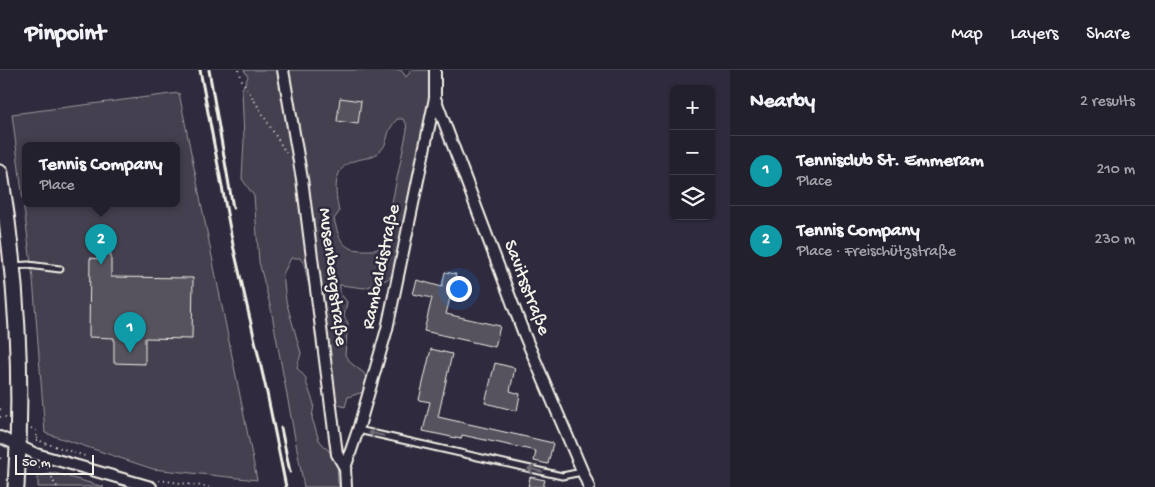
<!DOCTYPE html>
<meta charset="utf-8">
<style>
:root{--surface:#23202e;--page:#2b2836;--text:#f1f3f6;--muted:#a3a3aa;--line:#403e4a;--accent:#d93025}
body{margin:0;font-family:"Gochi Hand",sans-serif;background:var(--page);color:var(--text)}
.controls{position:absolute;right:15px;top:15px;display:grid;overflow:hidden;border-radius:8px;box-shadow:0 1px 4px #0004}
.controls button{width:45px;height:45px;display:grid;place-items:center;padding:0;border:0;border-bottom:1px solid var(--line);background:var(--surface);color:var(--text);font:25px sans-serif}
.scale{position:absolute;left:15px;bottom:12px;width:79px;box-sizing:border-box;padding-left:5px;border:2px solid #f4f1e8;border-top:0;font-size:14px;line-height:18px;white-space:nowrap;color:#f4f1e8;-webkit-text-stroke:4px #2f2a3d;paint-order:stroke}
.you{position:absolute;left:458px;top:218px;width:18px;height:18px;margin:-12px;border:4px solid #fff;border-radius:50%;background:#1a73e8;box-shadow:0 0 0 8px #1a73e833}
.badge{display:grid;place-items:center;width:32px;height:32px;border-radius:50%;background:var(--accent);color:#fff;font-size:16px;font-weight:700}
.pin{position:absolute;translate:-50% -41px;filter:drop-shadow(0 1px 2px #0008)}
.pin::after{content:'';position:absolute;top:26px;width:18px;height:15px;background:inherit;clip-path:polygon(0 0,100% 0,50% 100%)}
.popup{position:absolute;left:22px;top:72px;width:158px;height:65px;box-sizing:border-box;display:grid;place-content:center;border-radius:8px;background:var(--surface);filter:drop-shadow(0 1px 4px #0005);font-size:16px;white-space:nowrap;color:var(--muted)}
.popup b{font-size:19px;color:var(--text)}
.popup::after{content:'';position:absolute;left:50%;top:100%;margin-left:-10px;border:10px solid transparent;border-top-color:var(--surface)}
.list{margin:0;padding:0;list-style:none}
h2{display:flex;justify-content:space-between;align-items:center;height:65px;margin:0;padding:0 20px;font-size:21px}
h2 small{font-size:16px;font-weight:400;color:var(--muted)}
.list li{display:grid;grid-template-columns:32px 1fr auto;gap:15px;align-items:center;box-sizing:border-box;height:70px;padding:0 20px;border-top:1px solid var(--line)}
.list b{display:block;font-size:19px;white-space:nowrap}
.list p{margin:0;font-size:16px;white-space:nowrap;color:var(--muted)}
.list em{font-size:16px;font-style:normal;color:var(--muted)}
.icon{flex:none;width:28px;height:28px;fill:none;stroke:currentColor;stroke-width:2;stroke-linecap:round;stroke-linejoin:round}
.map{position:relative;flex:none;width:730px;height:417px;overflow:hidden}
header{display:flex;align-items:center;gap:30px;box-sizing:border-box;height:70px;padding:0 25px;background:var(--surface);border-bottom:1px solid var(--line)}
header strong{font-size:24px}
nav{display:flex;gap:28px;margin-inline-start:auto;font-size:18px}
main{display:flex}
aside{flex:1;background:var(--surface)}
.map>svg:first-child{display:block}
.green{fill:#454050;stroke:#9c989c;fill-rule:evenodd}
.building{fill:#56525f;stroke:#f4f1e8}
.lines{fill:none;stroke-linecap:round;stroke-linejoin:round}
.service-casing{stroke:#f4f1e8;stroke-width:9}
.minor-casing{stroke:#f4f1e8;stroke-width:14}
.secondary-casing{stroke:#f4f1e8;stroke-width:19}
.path{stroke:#f4f1e8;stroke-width:2;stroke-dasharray:1 4;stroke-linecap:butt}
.service{stroke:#2f2a3d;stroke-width:5}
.minor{stroke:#2f2a3d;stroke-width:10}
.secondary{stroke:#2f2a3d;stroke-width:15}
.rail{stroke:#f4f1e8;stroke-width:3}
.oneway{stroke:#747079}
.labels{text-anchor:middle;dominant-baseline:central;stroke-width:5;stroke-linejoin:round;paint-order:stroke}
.street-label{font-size:19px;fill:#f4f1e8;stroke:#2f2a3d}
</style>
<header>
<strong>Pinpoint</strong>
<nav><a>Map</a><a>Layers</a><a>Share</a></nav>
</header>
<main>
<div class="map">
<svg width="730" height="417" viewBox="0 0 730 417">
<rect width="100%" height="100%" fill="#2f2a3d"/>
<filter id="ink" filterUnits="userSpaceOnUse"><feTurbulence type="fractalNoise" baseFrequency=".02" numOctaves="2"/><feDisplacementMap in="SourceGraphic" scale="10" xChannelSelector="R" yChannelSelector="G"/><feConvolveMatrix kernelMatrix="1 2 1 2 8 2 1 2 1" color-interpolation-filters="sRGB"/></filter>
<g filter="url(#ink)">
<!-- green -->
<path class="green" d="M244 0H401L406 7 412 0H433L430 28 396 203 386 210 365 218 340 215V223L347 232 344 246 348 253 345 285 352 294 364 303 370 314 366 321 348 327 345 337 336 334 304 194 300 188H291L283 204 286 231 301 283 297 298 306 308V312L314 334 312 348 319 370 337 390 338 412 340 417H304L271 239 259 192 254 126 242 109 244 70 242 19 248 7ZM397 49H403L406 53 407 60 383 176C376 181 371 180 363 180 341 180 339 168 334 149L339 142C335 122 331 96 357 90 366 88 375 87 381 80 387 75 387 65 390 59 392 55 395 52 397 49Z
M179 23 257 410 153 399 45 363 33 209 12 44ZM26 76H176V134H26Z
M55 403 104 417H38V406Z"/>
<!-- building -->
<path class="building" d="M340 28 361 31 358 54 337 51Z
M100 184H111V207L193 208 192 269 145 268V294L114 293V268L89 267 90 188 99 189Z
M445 202 456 204 446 244 500 256 495 277 424 261 432 228 413 224 417 210 442 217Z
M431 279 452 284 438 347 553 373 548 394 534 391 536 381 462 365 461 369 423 361 430 332 419 330Z
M495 293 515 298 510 321 520 324 517 341 485 333Z
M530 407 545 410 543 417H528Z"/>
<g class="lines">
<defs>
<path id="service" d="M13 196 28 195 60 199
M358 360 562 406 582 402"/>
<path id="minor" d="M283 0 302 109 337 384 345 398 346 417
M435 28 524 264 589 417
M0 367 36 384 151 417
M345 398 358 360 387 259 435 28V0"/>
<path id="secondary" d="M0 103C17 207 23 312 16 417"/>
</defs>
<!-- service casing -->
<use href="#service" class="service-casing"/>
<!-- minor casing -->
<use href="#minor" class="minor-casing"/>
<!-- secondary casing -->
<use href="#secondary" class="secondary-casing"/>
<!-- path -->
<path class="path" d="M239 0 242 10 286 83
M0 339 4 342
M0 347 2 346 6 347
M31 358 36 361 37 372
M37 368 42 372 88 387
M0 388 1 389
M36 395V397H44
M48 398 55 415 58 417
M159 410 209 417"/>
<!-- service -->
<use href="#service" class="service"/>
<!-- minor -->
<use href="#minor" class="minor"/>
<!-- secondary -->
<use href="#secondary" class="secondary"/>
<!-- rail -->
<path class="rail" d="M200 0 233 175 267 323 286 417
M209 0 233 138
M281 358 290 402"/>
</g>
<!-- one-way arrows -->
<defs><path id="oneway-shaft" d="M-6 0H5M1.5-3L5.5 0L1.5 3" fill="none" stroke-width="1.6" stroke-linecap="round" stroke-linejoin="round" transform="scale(1.25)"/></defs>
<g class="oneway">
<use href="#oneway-shaft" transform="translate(376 364) rotate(-167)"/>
<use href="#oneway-shaft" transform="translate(535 400) rotate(-167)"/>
</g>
</g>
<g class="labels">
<!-- street labels -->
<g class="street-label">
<text transform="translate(382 197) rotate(-78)">Rambaldistraße</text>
<text transform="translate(332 207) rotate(83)">Musenbergstraße</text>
<text transform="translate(526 218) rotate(69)">Savitsstraße</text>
</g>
</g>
</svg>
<div class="controls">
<button>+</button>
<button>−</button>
<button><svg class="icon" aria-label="layers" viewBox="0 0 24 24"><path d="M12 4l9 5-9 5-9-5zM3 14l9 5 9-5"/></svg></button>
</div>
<div class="scale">50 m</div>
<div class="you"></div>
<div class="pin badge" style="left:130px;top:283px;background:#0f9aa8">1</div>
<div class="pin badge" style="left:101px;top:195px;background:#0f9aa8">2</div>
<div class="popup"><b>Tennis Company</b>Place</div>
</div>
<aside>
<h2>Nearby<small>2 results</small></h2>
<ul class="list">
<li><span class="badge" style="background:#0f9aa8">1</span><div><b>Tennisclub St. Emmeram</b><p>Place</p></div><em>210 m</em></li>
<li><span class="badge" style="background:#0f9aa8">2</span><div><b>Tennis Company</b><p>Place · Freischützstraße</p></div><em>230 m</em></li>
</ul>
</aside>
</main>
